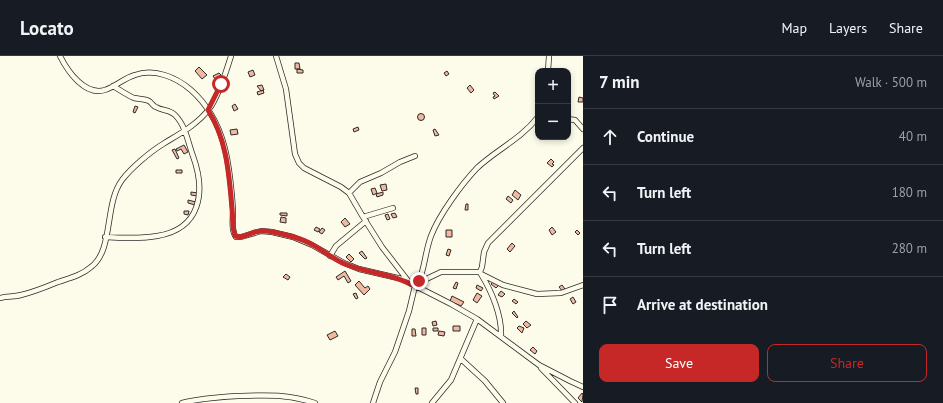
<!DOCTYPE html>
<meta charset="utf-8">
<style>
:root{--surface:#171b24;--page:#20242c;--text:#f1f3f6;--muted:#9ea1a6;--line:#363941;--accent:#c62828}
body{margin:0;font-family:"PT Sans",sans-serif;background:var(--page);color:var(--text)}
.controls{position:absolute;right:12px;top:12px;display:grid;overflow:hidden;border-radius:8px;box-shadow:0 2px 6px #0003}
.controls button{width:36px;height:36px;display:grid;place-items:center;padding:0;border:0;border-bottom:1px solid var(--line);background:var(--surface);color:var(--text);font:20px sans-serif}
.stop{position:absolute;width:12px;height:12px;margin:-9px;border:3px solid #c62828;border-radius:50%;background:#fff}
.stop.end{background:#c62828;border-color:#fff;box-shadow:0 1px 4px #0008}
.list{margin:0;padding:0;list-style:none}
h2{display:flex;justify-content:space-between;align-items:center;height:52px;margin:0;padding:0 16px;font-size:17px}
h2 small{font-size:13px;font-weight:400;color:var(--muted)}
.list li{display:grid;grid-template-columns:26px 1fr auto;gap:12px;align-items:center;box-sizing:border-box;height:56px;padding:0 16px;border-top:1px solid var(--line)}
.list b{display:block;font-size:15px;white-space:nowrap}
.list em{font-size:13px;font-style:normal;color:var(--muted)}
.actions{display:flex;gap:8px;padding:12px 16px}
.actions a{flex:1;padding:9px 0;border:1px solid var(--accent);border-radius:8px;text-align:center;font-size:14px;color:var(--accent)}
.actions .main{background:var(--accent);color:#fff}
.icon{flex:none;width:22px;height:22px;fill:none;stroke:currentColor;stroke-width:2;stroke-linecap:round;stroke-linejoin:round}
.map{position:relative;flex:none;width:583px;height:347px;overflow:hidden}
header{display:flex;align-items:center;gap:24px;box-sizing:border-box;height:56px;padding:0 20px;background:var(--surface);border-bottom:1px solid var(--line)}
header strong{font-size:19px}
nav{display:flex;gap:22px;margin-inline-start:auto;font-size:14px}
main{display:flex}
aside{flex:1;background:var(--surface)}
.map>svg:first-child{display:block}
.building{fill:#f2b8a0;stroke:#2b2b2b}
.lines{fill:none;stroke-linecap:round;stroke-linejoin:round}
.minor-casing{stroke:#2b2b2b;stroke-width:6}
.minor{stroke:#fdfbea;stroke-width:4.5}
.route{stroke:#c62828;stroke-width:5}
</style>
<header>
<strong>Locato</strong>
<nav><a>Map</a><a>Layers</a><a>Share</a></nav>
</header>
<main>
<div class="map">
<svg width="583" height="347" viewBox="0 0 583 347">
<rect width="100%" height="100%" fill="#fdfbea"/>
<!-- building -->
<path class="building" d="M295 7H299L300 13H295Z
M199 11 207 19 202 23 195 15Z
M297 13 303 14V17H297Z
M253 14 255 19 250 21 248 16Z
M447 15 449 18 446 20 444 17Z
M219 17 221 19 215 23 213 20Z
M262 29 264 34 261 35 257 30Z
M470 29 474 34 471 37 467 32Z
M263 34 264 37 258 39 257 36Z
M495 36 499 40 494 43 493 41 495 40 493 37Z
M579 41 583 42V46H578Z
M235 48 238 53 234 55 232 50Z
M135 50 138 51 135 57 133 56Z
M417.5 61a3.5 3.5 0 1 1 7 0a3.5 3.5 0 1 1-7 0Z
M358 71 359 74 354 76 353 73Z
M237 73 238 78 231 79 230 74Z
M435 73 439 79 435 80 433 74Z
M184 89 188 96 184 98 181 93 177 95 176 93Z
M175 93 179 102 177 103 172 94Z
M551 103 554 106 552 108 554 109 552 111 547 107Z
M176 114H182V117H176Z
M386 128 387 134 382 135 380 129Z
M375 132 377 137 373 139 371 133Z
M515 134 521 139 518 144 512 139Z
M191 136 198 137 197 140 191 139Z
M383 136V139L377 141 376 138Z
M508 140 513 144 511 147 506 143Z
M188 144 196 146 195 149 188 147Z
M466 148H468V154H465Z
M184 155H189L188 159 184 158Z
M280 157H287V160L280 159Z
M395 157 397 161 393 162 391 158Z
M388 158 390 163 387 164 385 159Z
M281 161 286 162V167L280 166Z
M345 162 350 168 345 171 341 166Z
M316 171 320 173 318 176 314 174Z
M552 171 556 176 552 179 549 174Z
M322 172 325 174 322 178 319 176Z
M446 174H452V181H446Z
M577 174 580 177 578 179 575 176Z
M512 187 515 190 510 196 507 193Z
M448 193 451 194 449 200 446 199Z
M362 195 367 202 365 203 359 197Z
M349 198 354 203 351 206 346 201Z
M345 215 351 225 348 227 344 220 338 224 336 221Z
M286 218 290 221 288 224 283 221Z
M359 225 365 232 368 230 370 233 364 239 355 229Z
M494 225 499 229 496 232 491 228Z
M456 226 458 227 456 233 453 232Z
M477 229 483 232 481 235 476 232Z
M562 229 565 233 563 236 559 231Z
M501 235 505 238 502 241 498 239Z
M356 237 358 242 356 243 353 238Z
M477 237 482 240 477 247 473 244Z
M452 240 464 246 461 250 450 245Z
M573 241 576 246 573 248 570 243Z
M514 243 518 246 516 248 512 245Z
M514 255 518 261 517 262 512 257Z
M436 265 437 269 433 270 432 266Z
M526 265 531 269 527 272 523 268Z
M453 270H460V275H453Z
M519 270 524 272 522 277 517 272Z
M422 272H426V279H422Z
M433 272H438V275H433Z
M412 273H415L416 280H412Z
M335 275 338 280 330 284 327 279Z
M439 275 445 276 444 280 438 279Z
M533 291 537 295 535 298 530 294Z
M415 332H418V338H416Z
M582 337 583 338 582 346 578 342Z"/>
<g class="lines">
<defs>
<path id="minor" d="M60 0C68 16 85 40 105 34 115 31 124 22 135 19 154 12 176 21 191 34 226 65 230 110 233 154 233 162 231 175 236 181H241L261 175 272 176 293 181 312 189 344 207 359 213 402 223 451 248 477 263 539 309 570 325 583 331
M276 0 286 33 295 98 299 107 304 112 341 131 349 137 363 161 382 191 409 226
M548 15 549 0
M568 63 575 64 583 73
M349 137 360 126 381 117 400 106 415 100
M363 161 393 152
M105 181C122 182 141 183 157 180 201 173 206 136 193 100 188 87 186 70 175 59 169 53 162 55 156 51 153 50 152 47 149 45 145 43 139 43 134 42 127 39 120 34 113 30
M330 200 336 190 366 165
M481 218 503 229 537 238 561 237 583 229
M481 218C492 236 502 260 501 280
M418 227 441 216H480L482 211 484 196 488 187 583 92
M418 228C425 212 425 196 431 180 439 159 461 129 477 112 496 94 521 83 538 61
M0 242C7 240 14 241 21 239 34 236 46 231 58 226 70 222 82 219 91 211 114 194 104 148 122 124 131 112 150 96 163 88 179 78 197 69 209 53 217 43 227 13 231 0
M461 303 485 325 503 347
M541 312 575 347
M182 347C201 342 219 341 238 340 267 339 287 338 315 347
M373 347 380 326 395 296 409 255 415 230
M432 347 451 324 477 263"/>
</defs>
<!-- minor casing -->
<use href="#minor" class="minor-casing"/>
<!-- minor -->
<use href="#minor" class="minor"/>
</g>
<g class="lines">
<!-- route -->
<path class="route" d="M221 28 208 54C227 83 229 119 232 152 233 161 232 171 235 180 242 183 248 178 255 176 260 175 268 175 273 176 287 179 301 182 313 189 324 195 333 203 345 208 369 218 392 217 417 231L419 225"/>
</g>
</svg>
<div class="controls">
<button>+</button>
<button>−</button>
</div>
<div class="stop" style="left:221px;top:28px"></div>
<div class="stop end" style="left:419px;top:225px"></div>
</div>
<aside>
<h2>7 min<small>Walk · 500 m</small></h2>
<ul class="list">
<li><svg class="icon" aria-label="ahead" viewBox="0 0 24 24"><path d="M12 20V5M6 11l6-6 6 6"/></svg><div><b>Continue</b></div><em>40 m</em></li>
<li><svg class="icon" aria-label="left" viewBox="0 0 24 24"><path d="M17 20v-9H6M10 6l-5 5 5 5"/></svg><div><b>Turn left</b></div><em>180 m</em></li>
<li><svg class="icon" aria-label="left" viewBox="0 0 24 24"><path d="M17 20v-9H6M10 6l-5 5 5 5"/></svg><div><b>Turn left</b></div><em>280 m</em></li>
<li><svg class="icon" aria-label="arrive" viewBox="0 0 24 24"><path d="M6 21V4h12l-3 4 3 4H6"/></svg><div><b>Arrive at destination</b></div></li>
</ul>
<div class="actions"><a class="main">Save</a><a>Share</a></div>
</aside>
</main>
